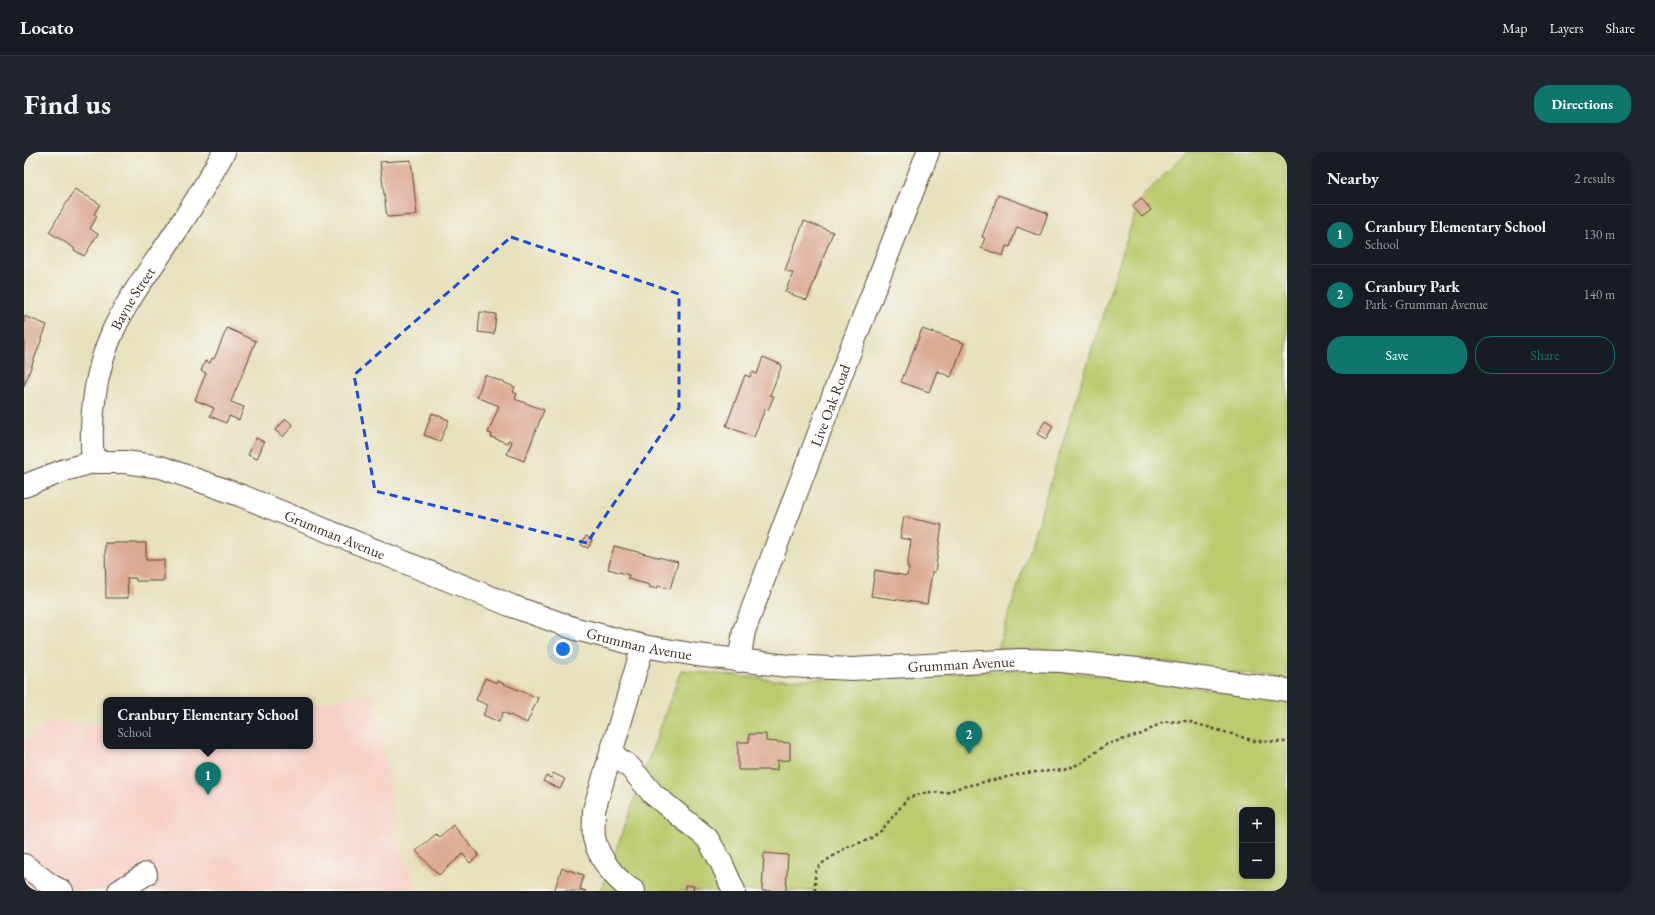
<!DOCTYPE html>
<meta charset="utf-8">
<style>
:root{--surface:#171b24;--page:#20242c;--text:#f1f3f6;--muted:#9ea1a6;--line:#363941;--accent:#0f766e}
body{margin:0;font-family:"EB Garamond",serif;background:var(--page);color:var(--text)}
.controls{position:absolute;right:12px;bottom:12px;display:grid;overflow:hidden;border-radius:8px;box-shadow:0 2px 6px #0003}
.controls button{width:36px;height:36px;display:grid;place-items:center;padding:0;border:0;border-bottom:1px solid var(--line);background:var(--surface);color:var(--text);font:20px sans-serif}
.you{position:absolute;left:539px;top:497px;width:14px;height:14px;margin:-10px;border:3px solid #fff;border-radius:50%;background:#1a73e8;box-shadow:0 0 0 6px #1a73e833}
.badge{display:grid;place-items:center;width:26px;height:26px;border-radius:50%;background:var(--accent);color:#fff;font-size:13px;font-weight:700}
.pin{position:absolute;translate:-50% -33px;filter:drop-shadow(0 1px 2px #0008)}
.pin::after{content:'';position:absolute;top:21px;width:14px;height:12px;background:inherit;clip-path:polygon(0 0,100% 0,50% 100%)}
.popup{position:absolute;left:79px;top:545px;width:210px;height:52px;box-sizing:border-box;display:grid;place-content:center;border-radius:8px;background:var(--surface);filter:drop-shadow(0 1px 3px #0005);font-size:13px;white-space:nowrap;color:var(--muted)}
.popup b{font-size:15px;color:var(--text)}
.popup::after{content:'';position:absolute;left:50%;top:100%;margin-left:-8px;border:8px solid transparent;border-top-color:var(--surface)}
.list{margin:0;padding:0;list-style:none}
h2{display:flex;justify-content:space-between;align-items:center;height:52px;margin:0;padding:0 16px;font-size:17px}
h2 small{font-size:13px;font-weight:400;color:var(--muted)}
.list li{display:grid;grid-template-columns:26px 1fr auto;gap:12px;align-items:center;box-sizing:border-box;height:60px;padding:0 16px;border-top:1px solid var(--line)}
.list b{display:block;font-size:15px;white-space:nowrap}
.list p{margin:0;font-size:13px;white-space:nowrap;color:var(--muted)}
.list em{font-size:13px;font-style:normal;color:var(--muted)}
.actions{display:flex;gap:8px;padding:12px 16px}
.actions a{flex:1;padding:9px 0;border:1px solid var(--accent);border-radius:16px;text-align:center;font-size:14px;color:var(--accent)}
.actions .main{background:var(--accent);color:#fff}
.map{position:relative;flex:none;width:1263px;height:739px;overflow:hidden;border-radius:16px}
header{display:flex;align-items:center;gap:24px;box-sizing:border-box;height:56px;padding:0 20px;background:var(--surface);border-bottom:1px solid var(--line)}
header strong{font-size:19px}
nav{display:flex;gap:22px;margin-inline-start:auto;font-size:14px}
.intro{display:flex;align-items:center;justify-content:space-between;box-sizing:border-box;height:96px;padding:0 24px}
h1{margin:0;font-size:28px}
.button{padding:10px 18px;border-radius:16px;background:var(--accent);color:#fff;font-size:14px;font-weight:700}
main{display:flex;gap:24px;padding:0 24px}
aside{flex:1;background:var(--surface);border-radius:16px;box-shadow:0 2px 6px #0003}
.map>svg:first-child{display:block}
.built{fill:#f7d1c7}
.green{fill:#bbcb6e;stroke:#7b7a46;fill-rule:evenodd}
.building{fill:#ddaa94}
.lines{fill:none;stroke-linecap:round;stroke-linejoin:round}
.minor-casing{stroke:#554536;stroke-width:24}
.path{stroke:#554536;stroke-width:2.5;stroke-dasharray:3 3;stroke-linecap:butt}
.minor{stroke:#fff;stroke-width:22}
.marked{fill:none;stroke:#1d4ed8;stroke-width:3;stroke-dasharray:8 5;stroke-linejoin:round}
.labels{text-anchor:middle;dominant-baseline:central;stroke-width:3;stroke-linejoin:round;paint-order:stroke}
.street-label{font-size:15px;fill:#3b2a1e;stroke:#f6f6f2}
</style>
<header>
<strong>Locato</strong>
<nav><a>Map</a><a>Layers</a><a>Share</a></nav>
</header>
<div class="intro"><h1>Find us</h1><a class="button">Directions</a></div>
<main>
<div class="map">
<svg width="1263" height="739" viewBox="0 0 1263 739">
<rect width="100%" height="100%" fill="#f6f6f2"/>
<filter id="ink" filterUnits="userSpaceOnUse"><feTurbulence type="fractalNoise" baseFrequency=".025" numOctaves="2"/><feDisplacementMap in="SourceGraphic" scale="8" xChannelSelector="R" yChannelSelector="G"/><feConvolveMatrix kernelMatrix="1 2 1 2 8 2 1 2 1" color-interpolation-filters="sRGB"/></filter>
<filter id="wash" filterUnits="userSpaceOnUse"><feTurbulence type="fractalNoise" baseFrequency=".012" numOctaves="4" result="noise"/><feDisplacementMap in="SourceGraphic" scale="16" xChannelSelector="R" yChannelSelector="G"/><feGaussianBlur stdDeviation="0.9" result="paint"/><feColorMatrix in="noise" values="0 0 0 0 0 0 0 0 0 0 0 0 0 0 0 0 0 1.4 0 .05"/><feComposite in="paint" operator="in"/></filter>
<g filter="url(#wash)">
<rect width="100%" height="100%" fill="#e8e1bd"/>
<!-- built -->
<path class="built" d="M350 542 377 698 394 739H0V589L26 569 82 573V594H286V552Z"/>
<!-- green -->
<path class="green" d="M1163 0H1263V528C1167 514 1072 497 974 497L1115 48Z
M657 518 751 528 880 524 989 518 1045 520 1263 547V739H577ZM1218 658H1248V724H1218Z"/>
<g id="blocks">
<!-- building -->
<path class="building" d="M387 8 393 63 363 65 356 10Z
M51 37 76 52 70 62 73 64 66 77 74 82 60 104 50 98V96L25 80Z
M974 43 1024 61 1016 84 993 75 986 95 982 94 979 104 957 96 961 86 958 85Z
M1117 46 1127 58 1118 65 1108 54Z
M780 69 809 80 783 148 761 140 769 121 761 118Z
M456 160 472 162 470 182 454 180Z
M0 164 23 173 0 234Z
M203 176 232 189 207 250 220 255 215 268 205 264 202 271 186 264 190 256 171 248 182 221 177 219 181 209 186 211 188 206 190 207Z
M898 177 940 191 927 225 913 219 905 240 877 230Z
M739 205 758 213 746 243 750 244 744 258 741 257 730 285 702 274 721 223 726 225 728 220 733 222Z
M461 223 491 235 489 240 493 242 491 247 520 258 500 309 483 302 488 290 484 288 483 291 467 285 468 282 464 281 475 254 453 245Z
M408 261 425 268 416 289 400 283Z
M262 267 269 273 259 285 251 278Z
M1021 269 1029 274 1022 287 1013 282Z
M232 286 240 290 233 307 224 303Z
M880 365 918 373 911 420H908L903 452 847 444 851 418 883 424 885 416 883 415 887 388 876 386Z
M562 384 568 388 564 396 557 393Z
M81 391H122V408H140V429H112V426H103L104 446H82Z
M590 394 654 410 646 437 634 434 633 437 625 435 626 433 604 427 605 423 584 417Z
M461 526 473 531V529L514 546 503 571 479 560 475 570 459 563 464 553 452 548Z
M725 582H742V589L766 591V608L753 609V618H714V590H725Z
M529 621 541 627 536 637 519 629 522 624 527 626Z
M429 673 455 703 446 711 439 702 415 723 392 699 412 682 415 685Z
M740 701 764 703 762 739H738Z
M538 716 560 723 556 737 562 739H530Z
M661 733 670 734 669 739H661Z"/>
</g>
</g>
<g filter="url(#ink)">
<use href="#blocks" fill-opacity="0" stroke="#554536" stroke-width="1"/>
<g class="lines">
<defs>
<g id="minor">
<path id="s1" d="M69 310C65 266 71 219 89 179 106 141 134 108 156 73 172 49 186 25 200 0"/>
<path id="s2" d="M0 334 41 318 69 310H101L137 315 218 344 488 454 552 477 619 494 673 503 764 514 828 517 997 508 1037 509 1113 517 1263 538"/>
<path id="s3" d="M715 509 720 479 828 194 904 0"/>
<path d="M587 602 605 614 629 642 683 686 697 710 710 739"/>
<path d="M0 713 28 734 38 739"/>
<path d="M95 739 122 722"/>
<path d="M610 739C592 729 575 707 570 686 569 677 570 667 570 658L619 494"/>
</g>
</defs>
<!-- minor casing -->
<use href="#minor" class="minor-casing"/>
<!-- path -->
<path class="path" d="M791 739V721L797 712 823 695 844 688 857 679 884 646 903 640 922 641 933 636 1001 621 1040 618 1057 611 1083 592 1118 582 1139 570 1163 569 1231 589 1263 590"/>
<!-- minor -->
<use href="#minor" class="minor"/>
</g>
</g>
<!-- marked area -->
<path class="marked" d="M487 85 655 142V256L563 391 351 339 330 223Z"/>
<g class="labels">
<!-- street labels -->
<g class="street-label">
<text stroke="none"><textPath href="#s1" startOffset="172">Bayne Street</textPath></text>
<text stroke="none"><textPath href="#s3" startOffset="272">Live Oak Road</textPath></text>
<text stroke="none"><textPath href="#s2" startOffset="328">Grumman Avenue</textPath></text>
<text stroke="none"><textPath href="#s2" startOffset="652">Grumman Avenue</textPath></text>
<text stroke="none"><textPath href="#s2" startOffset="976">Grumman Avenue</textPath></text>
</g>
</g>
</svg>
<div class="controls">
<button>+</button>
<button>−</button>
</div>
<div class="you"></div>
<div class="pin badge" style="left:184px;top:643px">1</div>
<div class="popup"><b>Cranbury Elementary School</b>School</div>
<div class="pin badge" style="left:945px;top:602px">2</div>
</div>
<aside>
<h2>Nearby<small>2 results</small></h2>
<ul class="list">
<li><span class="badge">1</span><div><b>Cranbury Elementary School</b><p>School</p></div><em>130 m</em></li>
<li><span class="badge">2</span><div><b>Cranbury Park</b><p>Park · Grumman Avenue</p></div><em>140 m</em></li>
</ul>
<div class="actions"><a class="main">Save</a><a>Share</a></div>
</aside>
</main>
